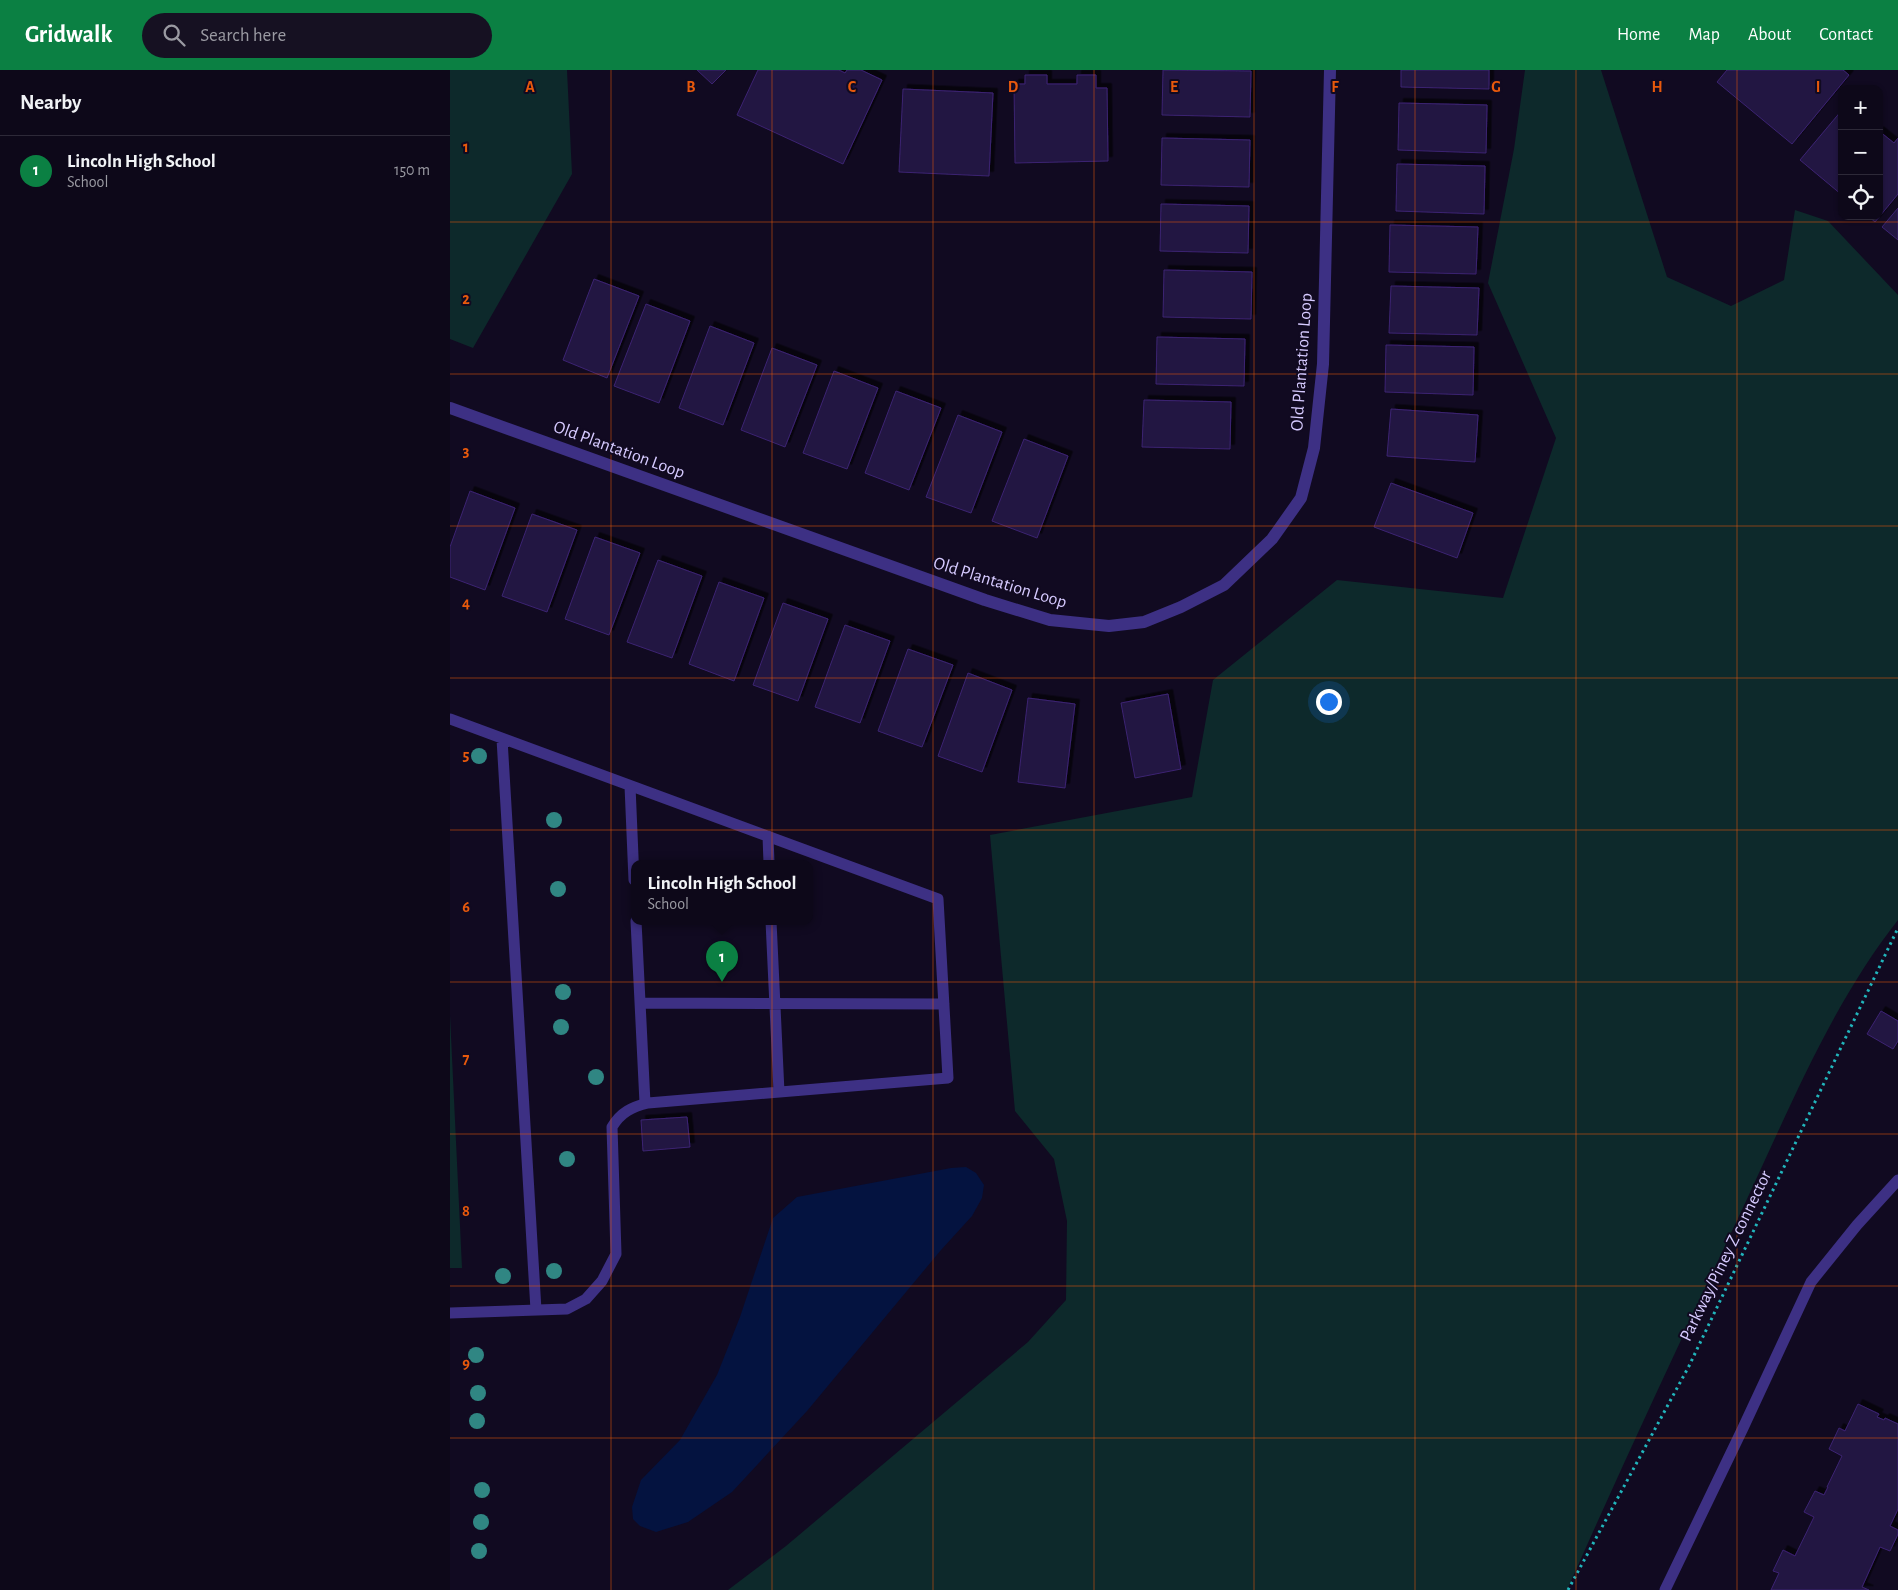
<!DOCTYPE html>
<meta charset="utf-8">
<style>
:root{--surface:#0d0819;--page:#161122;--text:#f1f3f6;--muted:#9a9aa2;--line:#2d2938;--accent:#0b8043}
body{margin:0;font-family:"Alegreya Sans",sans-serif;background:var(--page);color:var(--text)}
.controls{position:absolute;right:15px;top:15px;display:grid;overflow:hidden;border-radius:10px;box-shadow:0 1px 4px #0004}
.controls button{width:45px;height:45px;display:grid;place-items:center;padding:0;border:0;border-bottom:1px solid var(--line);background:var(--surface);color:var(--text);font:25px sans-serif}
.you{position:absolute;left:878px;top:631px;width:18px;height:18px;margin:-12px;border:4px solid #fff;border-radius:50%;background:#1a73e8;box-shadow:0 0 0 8px #1a73e833}
.badge{display:grid;place-items:center;width:32px;height:32px;border-radius:50%;background:var(--accent);color:#fff;font-size:16px;font-weight:700}
.pin{position:absolute;translate:-50% -41px;filter:drop-shadow(0 1px 2px #0008)}
.pin::after{content:'';position:absolute;top:26px;width:18px;height:15px;background:inherit;clip-path:polygon(0 0,100% 0,50% 100%)}
.popup{position:absolute;left:181px;top:790px;width:182px;height:65px;box-sizing:border-box;display:grid;place-content:center;border-radius:10px;background:var(--surface);filter:drop-shadow(0 1px 4px #0005);font-size:16px;white-space:nowrap;color:var(--muted)}
.popup b{font-size:19px;color:var(--text)}
.popup::after{content:'';position:absolute;left:50%;top:100%;margin-left:-10px;border:10px solid transparent;border-top-color:var(--surface)}
.list{margin:0;padding:0;list-style:none}
h2{display:flex;justify-content:space-between;align-items:center;height:65px;margin:0;padding:0 20px;font-size:21px}
h2 small{font-size:16px;font-weight:400;color:var(--muted)}
.list li{display:grid;grid-template-columns:32px 1fr auto;gap:15px;align-items:center;box-sizing:border-box;height:70px;padding:0 20px;border-top:1px solid var(--line)}
.list b{display:block;font-size:19px;white-space:nowrap}
.list p{margin:0;font-size:16px;white-space:nowrap;color:var(--muted)}
.list em{font-size:16px;font-style:normal;color:var(--muted)}
.icon{flex:none;width:28px;height:28px;fill:none;stroke:currentColor;stroke-width:2;stroke-linecap:round;stroke-linejoin:round}
.map{position:relative;flex:none;width:1448px;height:1520px;overflow:hidden}
header{display:flex;align-items:center;gap:30px;box-sizing:border-box;height:70px;padding:0 25px;background:var(--accent);color:#fff}
header strong{font-size:24px}
nav{display:flex;gap:28px;margin-inline-start:auto;font-size:18px}
.search{width:350px;height:45px;background:var(--page);display:flex;align-items:center;gap:12px;box-sizing:border-box;padding:0 18px;border-radius:28px;color:var(--muted);font-size:19px}
main{display:flex}
aside{flex:1;background:var(--surface)}
.map>svg:first-child{display:block}
.green{fill:#0d292b}
.water{fill:#041340}
.building{fill:#231543;stroke:#3c2472;filter:url(#shadow)}
.lines{fill:none;stroke-linecap:round;stroke-linejoin:round}
.path{stroke:#21b5bc;stroke-width:3;stroke-dasharray:2.5 4;stroke-linecap:butt}
.lane{stroke:#3d3084;stroke-width:11}
.street{stroke:#3d3084;stroke-width:12}
.tree{fill:#308683}
.grid{fill:none;stroke:#e8590c;stroke-width:1;stroke-opacity:0.55}
.labels{text-anchor:middle;dominant-baseline:central;stroke-width:4;stroke-linejoin:round;paint-order:stroke}
.street-label{font-size:18px;fill:#d6caff;stroke:#110a21}
.grid-label{font-size:16px;text-anchor:middle;font-weight:bold;fill:#e8590c;stroke:#110a21;stroke-width:4;stroke-linejoin:round;paint-order:stroke}
</style>
<header>
<strong>Gridwalk</strong>
<div class="search"><svg class="icon" aria-label="search" viewBox="0 0 24 24"><circle cx="10" cy="10" r="6"/><path d="M15 15l6 6"/></svg>Search here</div>
<nav><a>Home</a><a>Map</a><a>About</a><a>Contact</a></nav>
</header>
<main>
<aside>
<h2>Nearby<small></small></h2>
<ul class="list">
<li><span class="badge">1</span><div><b>Lincoln High School</b><p>School</p></div><em>150 m</em></li>
</ul>
</aside>
<div class="map">
<svg width="1448" height="1520" viewBox="0 0 1448 1520">
<defs>
<filter id="shadow"><feDropShadow dx="4.5" dy="-4.5" stdDeviation="0" flood-color="#0009"/></filter>
</defs>
<rect width="100%" height="100%" fill="#110a21"/>
<!-- green -->
<path class="green" d="M0 0H117L122 104 23 278 0 269Z
M1075 0H1151L1217 207 1281 236 1334 210 1345 140 1378 151 1448 225V850C1382 934 1342 1033 1297 1129 1236 1259 1175 1389 1117 1520H278L336 1476 578 1272 616 1230 617 1151 604 1089 565 1041 540 765 742 727 763 610 887 510 1053 528 1106 368 1038 213 1064 79Z
M0 945 12 1198H0Z"/>
<!-- water -->
<path class="water" d="M516 1097 526 1103 534 1115 532 1128 522 1146 491 1180 357 1341 282 1422 238 1452 206 1462 190 1456 183 1449 182 1437 191 1410 230 1370 267 1305 290 1247 323 1148 347 1127 501 1098Z"/>
<!-- building -->
<path class="building" d="M247 0H276L262 14Z
M308 0H389L395 3 397 0H411L432 10 393 94 287 45Z
M713 0 801 1 800 47 712 45Z
M951 0H1039V19L951 17Z
M1277 0H1393L1399 5 1342 74 1267 12Z
M575 5H597V14H627V5H646V18H657L658 91 565 93 564 14H575Z
M453 19 543 23 539 106 449 102Z
M949 33 1037 35 1036 83 948 80Z
M1392 40V125L1350 90Z
M1429 61 1444 73 1448 68V124L1425 152 1418 146H1429Z
M712 68 800 70 799 117 711 115Z
M947 94 1035 96 1034 144 946 141Z
M711 134 799 136 798 183 710 181Z
M1448 138V170L1432 157Z
M940 155 1028 157 1026 204 939 202Z
M714 200 802 202 801 249 713 247Z
M144 209 189 226 157 308 113 290Z
M941 216 1029 218 1027 265 939 263Z
M196 234 240 251 209 333 164 316Z
M260 256 304 273 273 355 229 338Z
M707 267 795 269 794 316 706 314Z
M936 275 1024 277 1023 325 935 322Z
M322 278 367 295 335 377 291 360Z
M384 301 428 318 397 399 353 383Z
M446 321 491 338 459 420 415 403Z
M694 330 781 332 780 379 692 377Z
M941 339 1028 345 1025 392 937 386Z
M508 345 552 362 521 443 476 427Z
M574 369 618 386 587 468 542 451Z
M941 413 1023 443 1007 488 924 457Z
M20 421 65 438 35 520 0 507V477Z
M82 444 127 460 97 542 52 526Z
M145 467 190 483 159 565 115 549Z
M208 490 252 506 222 588 177 572Z
M269 512 314 528 284 611 239 594Z
M333 533 378 549 348 631 303 615Z
M395 555 440 571 410 653 365 637Z
M458 579 503 595 472 677 428 661Z
M518 603 562 620 532 702 488 686Z
M718 624 731 699 685 708 671 633Z
M578 628 625 634 615 718 568 712Z
M1431 941 1448 951V971L1443 979 1417 964Z
M237 1047 240 1077 193 1081 191 1050Z
M1408 1334 1429 1344 1427 1347 1434 1350 1435 1348 1448 1354V1439L1440 1456 1448 1460V1464L1440 1481 1430 1477 1412 1517 1419 1520H1321L1329 1503 1323 1501 1333 1480 1345 1486 1364 1447 1354 1442 1365 1421 1374 1425 1378 1417H1377L1392 1386 1379 1379 1389 1358 1395 1361Z"/>
<g class="lines">
<!-- path -->
<path class="path" d="M1118 1520 1239 1296 1448 858"/>
<!-- lane -->
<path class="lane" d="M0 649 488 829 498 1008 198 1033C182 1037 171 1042 162 1057L166 1184 152 1211 136 1229 117 1239 0 1243
M52 669 86 1240
M180 716 184 810
M318 766 319 793
M186 851 195 1033
M321 851 329 1022
M191 933 494 934
M1215 1520 1293 1358 1361 1212 1407 1155 1448 1110"/>
<!-- street -->
<path class="street" d="M0 338 535 530 600 550 659 556 694 552 731 537 774 515 822 469 851 428 864 378 873 294 880 0"/>
</g>
<!-- trees -->
<g class="tree">
<circle cx="29" cy="686" r="8"/>
<circle cx="104" cy="750" r="8"/>
<circle cx="108" cy="819" r="8"/>
<circle cx="113" cy="922" r="8"/>
<circle cx="111" cy="957" r="8"/>
<circle cx="146" cy="1007" r="8"/>
<circle cx="117" cy="1089" r="8"/>
<circle cx="104" cy="1201" r="8"/>
<circle cx="53" cy="1206" r="8"/>
<circle cx="26" cy="1285" r="8"/>
<circle cx="28" cy="1323" r="8"/>
<circle cx="27" cy="1351" r="8"/>
<circle cx="32" cy="1420" r="8"/>
<circle cx="31" cy="1452" r="8"/>
<circle cx="29" cy="1481" r="8"/>
</g>
<!-- grid -->
<path class="grid" d="M161 0V1520M322 0V1520M483 0V1520M644 0V1520M804 0V1520M965 0V1520M1126 0V1520M1287 0V1520M0 152H1448M0 304H1448M0 456H1448M0 608H1448M0 760H1448M0 912H1448M0 1064H1448M0 1216H1448M0 1368H1448"/>
<g class="labels">
<!-- street labels -->
<g class="street-label">
<text transform="translate(852 292) rotate(-86)">Old Plantation Loop</text>
<text transform="translate(169 380) rotate(20)">Old Plantation Loop</text>
<text transform="translate(550 513) rotate(17)">Old Plantation Loop</text>
<text transform="translate(1276 1186) rotate(-64)">Parkway/Piney Z connector</text>
</g>
</g>
<g class="grid-label">
<text x="80" y="22">A</text>
<text x="241" y="22">B</text>
<text x="402" y="22">C</text>
<text x="563" y="22">D</text>
<text x="724" y="22">E</text>
<text x="885" y="22">F</text>
<text x="1046" y="22">G</text>
<text x="1207" y="22">H</text>
<text x="1368" y="22">I</text>
<text x="16" y="82">1</text>
<text x="16" y="234">2</text>
<text x="16" y="386">3</text>
<text x="16" y="538">4</text>
<text x="16" y="690">5</text>
<text x="16" y="842">6</text>
<text x="16" y="994">7</text>
<text x="16" y="1146">8</text>
<text x="16" y="1298">9</text>
</g>
</svg>
<div class="controls">
<button>+</button>
<button>−</button>
<button><svg class="icon" aria-label="locate" viewBox="0 0 24 24"><circle cx="12" cy="12" r="6"/><path d="M12 2v4M12 18v4M2 12h4M18 12h4"/></svg></button>
</div>
<div class="you"></div>
<div class="pin badge" style="left:272px;top:912px">1</div>
<div class="popup"><b>Lincoln High School</b>School</div>
</div>
</main>
